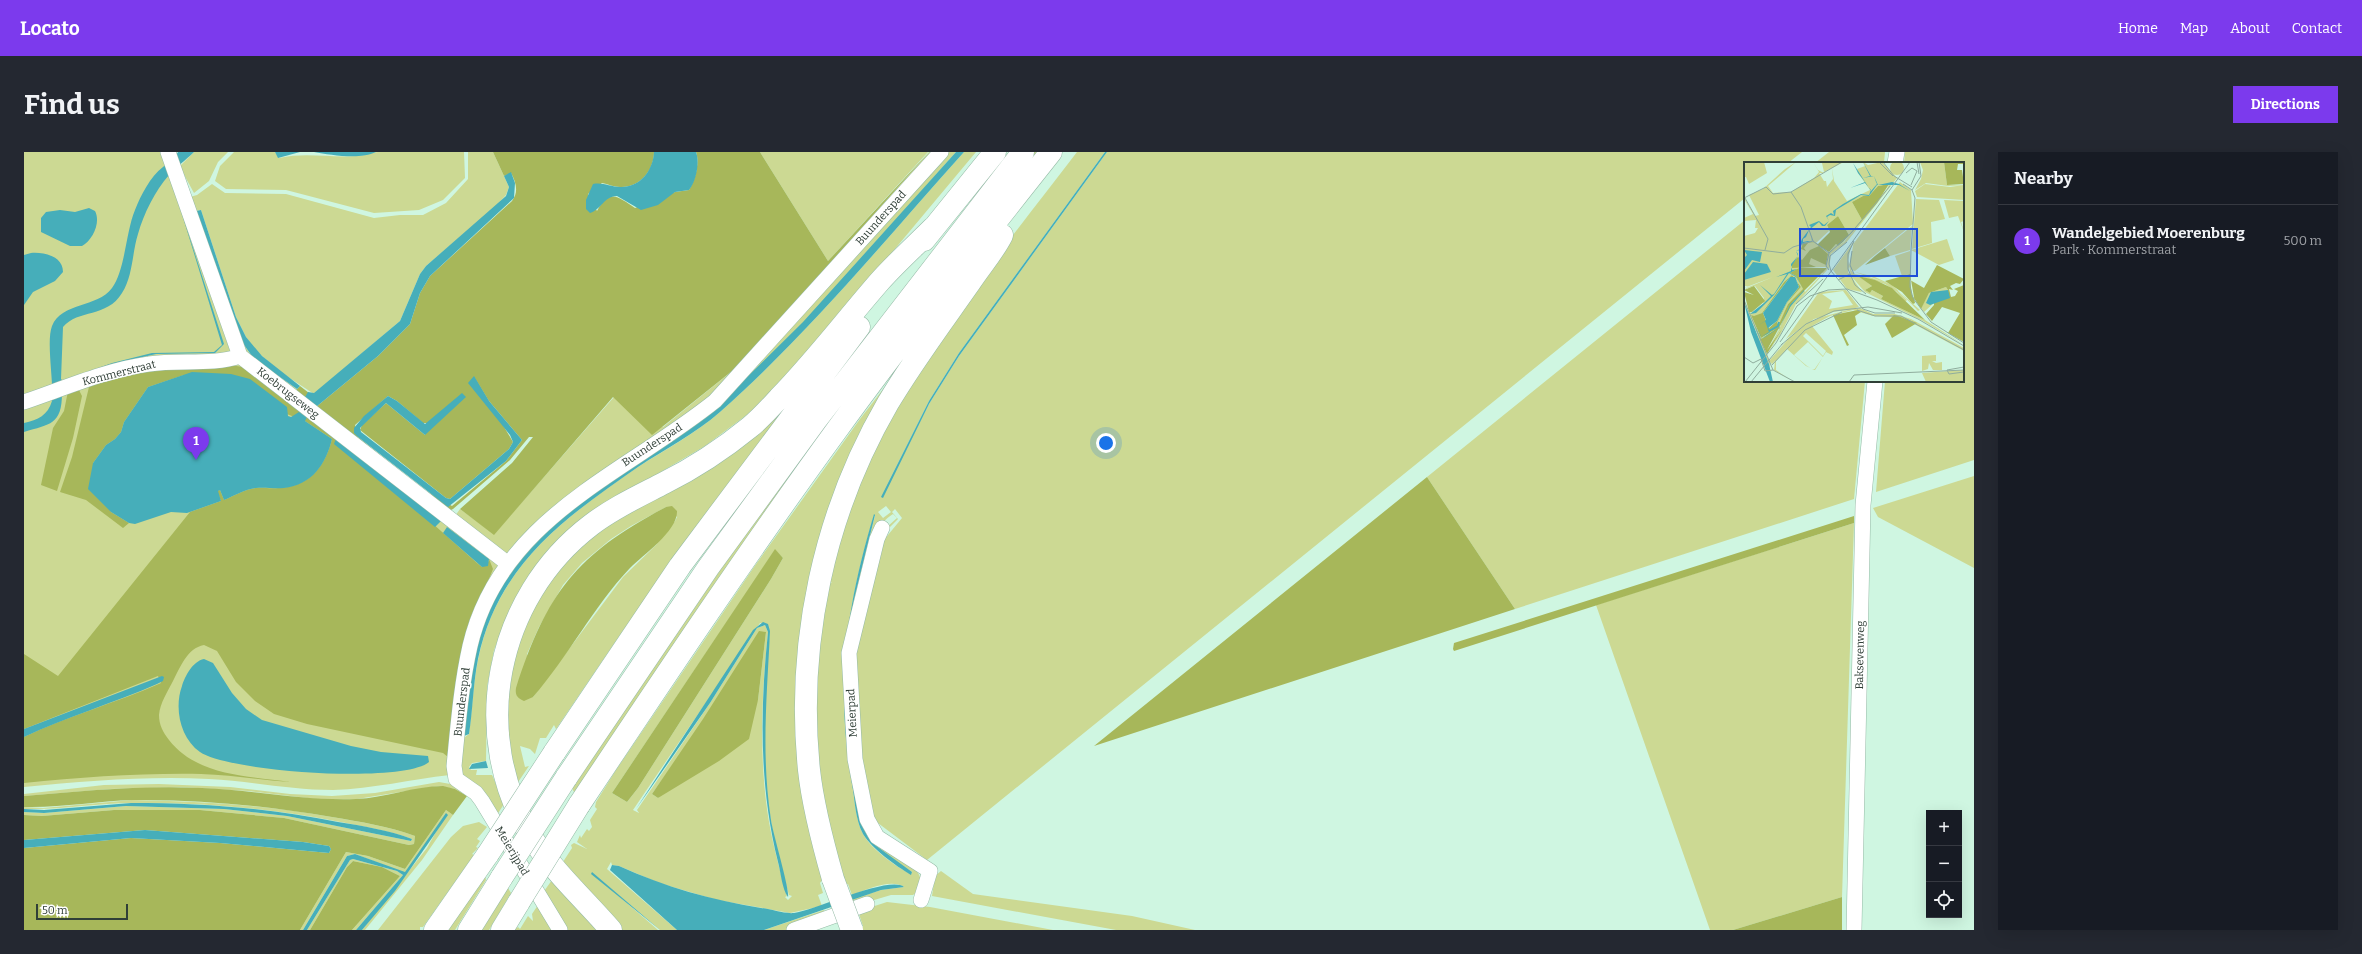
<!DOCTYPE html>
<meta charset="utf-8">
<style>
:root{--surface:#171b24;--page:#242831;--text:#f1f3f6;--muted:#9ea1a6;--line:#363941;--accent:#7c3aed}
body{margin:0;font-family:Bitter,serif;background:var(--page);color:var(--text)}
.controls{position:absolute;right:12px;bottom:12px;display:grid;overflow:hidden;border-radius:0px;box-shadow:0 4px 16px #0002}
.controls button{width:36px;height:36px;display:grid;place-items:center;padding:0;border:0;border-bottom:1px solid var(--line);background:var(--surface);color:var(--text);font:20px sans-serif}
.scale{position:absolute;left:12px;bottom:10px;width:92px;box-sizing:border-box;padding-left:4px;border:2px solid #303f37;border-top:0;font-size:11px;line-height:14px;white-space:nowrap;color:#303f37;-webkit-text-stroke:3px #fff;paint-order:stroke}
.you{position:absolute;left:1082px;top:291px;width:14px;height:14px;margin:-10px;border:3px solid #fff;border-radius:50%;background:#1a73e8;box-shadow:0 0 0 6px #1a73e833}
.badge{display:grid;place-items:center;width:26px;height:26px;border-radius:50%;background:var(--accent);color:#fff;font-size:13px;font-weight:700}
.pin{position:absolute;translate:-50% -33px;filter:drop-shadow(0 1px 2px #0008)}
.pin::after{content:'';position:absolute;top:21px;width:14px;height:12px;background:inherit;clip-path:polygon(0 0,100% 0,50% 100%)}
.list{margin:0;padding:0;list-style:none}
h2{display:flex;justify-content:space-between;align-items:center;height:52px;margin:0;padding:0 16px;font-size:17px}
h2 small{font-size:13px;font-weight:400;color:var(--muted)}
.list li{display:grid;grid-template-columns:26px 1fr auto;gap:12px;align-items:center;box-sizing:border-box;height:72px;padding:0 16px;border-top:1px solid var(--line)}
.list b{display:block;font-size:15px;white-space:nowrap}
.list p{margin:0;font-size:13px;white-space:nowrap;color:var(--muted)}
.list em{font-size:13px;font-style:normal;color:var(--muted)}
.icon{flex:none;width:22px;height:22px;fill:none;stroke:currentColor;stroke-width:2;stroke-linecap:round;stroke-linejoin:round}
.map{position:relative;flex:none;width:1950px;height:778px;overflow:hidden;border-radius:0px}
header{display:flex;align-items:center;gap:24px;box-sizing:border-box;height:56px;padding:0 20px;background:var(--accent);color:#fff}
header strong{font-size:19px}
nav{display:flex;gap:22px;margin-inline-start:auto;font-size:14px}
.intro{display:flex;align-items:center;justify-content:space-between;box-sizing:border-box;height:96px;padding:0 24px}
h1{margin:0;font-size:28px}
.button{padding:10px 18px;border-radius:0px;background:var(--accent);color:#fff;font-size:14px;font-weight:700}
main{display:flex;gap:24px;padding:0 24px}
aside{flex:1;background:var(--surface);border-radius:0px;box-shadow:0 4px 16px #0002}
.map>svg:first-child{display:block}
.green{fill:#ccd993;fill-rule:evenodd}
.forest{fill:#a7b75a;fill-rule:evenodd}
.water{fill:#46aeba}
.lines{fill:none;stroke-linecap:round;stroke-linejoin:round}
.minor-casing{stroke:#95baa6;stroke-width:16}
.highway-casing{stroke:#95baa6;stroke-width:23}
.minor{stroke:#fff;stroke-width:15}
.highway{stroke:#fff;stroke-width:22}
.highway-bridge-casing{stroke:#95baa6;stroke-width:23;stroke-linecap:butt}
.highway-bridge{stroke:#fff;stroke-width:22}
.labels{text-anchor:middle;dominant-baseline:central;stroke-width:3;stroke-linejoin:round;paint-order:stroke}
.street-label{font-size:11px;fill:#303f37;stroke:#fff}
.inset-river{fill:none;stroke:#46aeba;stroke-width:2}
.inset-road{fill:none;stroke:#8fad9d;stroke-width:1}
.view{fill:#1d4ed8;fill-opacity:0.15;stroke:#1d4ed8;stroke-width:2}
.inset-edge{fill:none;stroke:#303f37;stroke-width:2}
</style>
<header>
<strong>Locato</strong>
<nav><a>Home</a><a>Map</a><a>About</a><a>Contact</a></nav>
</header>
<div class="intro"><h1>Find us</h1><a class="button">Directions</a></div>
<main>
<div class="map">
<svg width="1950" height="778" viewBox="0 0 1950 778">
<rect width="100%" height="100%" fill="#cff6e1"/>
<!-- green -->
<path class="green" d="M0 0H137L205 196 210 205 476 410 426 623C387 627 349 637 309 638 267 638 226 629 185 627 123 624 62 629 0 635Z
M170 0H204L194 10 185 29 170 41 158 19 156 22 166 45 173 43 188 32 201 41 262 42 350 66 376 63H399L422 51 444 27V0H469L485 35 482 43 471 55 402 114 396 122 376 169 290 242 258 221 232 199 222 185 212 165 177 58 172 59 218 190 230 207 273 237 270 240C246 223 223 208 210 180L153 17Z
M210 0H251L255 6C282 0 305 6 333 4 340 4 347 0 354 0 382 0 412 0 440 0L441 26 419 48 395 58 350 61 262 38 202 37 191 29 196 14Z
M736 0H904L804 109Z
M905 0H912L824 98 818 97Z
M921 0H932C858 83 786 171 703 245 675 270 644 289 613 310 538 360 471 412 449 503 443 529 442 556 440 582L441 585 445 582C449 554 449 527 456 499 477 411 543 364 614 315 642 297 671 282 696 260 785 181 861 88 940 0H952L814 165 732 256 681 294 572 358 537 385 514 411 488 452 470 498 463 535 462 609 448 611 445 615 447 618H453L452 623H468L469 625 480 652 471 666 461 647 437 625 434 616C438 579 438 540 446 504 465 417 525 366 595 318 632 293 669 273 702 243Z
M1010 0H1017L551 642 548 636 554 627 756 330Z
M1053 0H1081L935 201 905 249 857 345 905 252 935 204 1083 0H1778L1764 11H1721V46L903 708 850 668 846 670C839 649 836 624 834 601 824 519 835 462 858 383L863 375 873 366 869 362C861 367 856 373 852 382 829 462 819 519 828 604 831 626 833 651 841 672 850 689 921 722 889 743H867L830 754 829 747 857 738 880 735C867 726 842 738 828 743L824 732 821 733C785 638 785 529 805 431H808L805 429 817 383 815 382C826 349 838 316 855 284 907 184 985 89 1053 0ZM862 354 867 360 859 366 854 360ZM871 357 878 366 859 389 864 377 874 367 868 360ZM850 363 851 364C840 406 826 450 823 493 819 540 821 589 830 635 833 651 834 670 843 684 853 699 873 710 888 720L887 722C871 714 848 698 839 682 831 667 831 648 828 632 811 534 822 457 850 363Z
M1805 0H1861L1860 11H1791Z
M1881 0H1950V308L1852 340 1861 229H1939V11H1880Z
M1721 68V229H1841L1830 347 1491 457 1403 325Z
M811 189 600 477 532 577 530 573 522 586H516L511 602 506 597 496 594 501 615 505 614 490 636 481 604 489 486 545 398 654 328ZM642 355 653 365 651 369 632 393 599 425 509 545 503 502 515 475 539 433 558 411 587 387 607 374Z
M891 196 785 452 800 725 796 731 799 741 794 743 798 754 766 761 693 748 635 731 595 714 588 713 587 710 583 717 653 778H636L567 720 634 778H598L537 713 548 696 547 693 550 691 563 697 553 690 556 683 557 686 563 677 565 679 568 675 566 668 573 657 571 655 572 650 592 618 730 415 836 267ZM751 398 759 406 747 427 614 636 603 650 588 641ZM736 471H741L746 479C739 546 736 614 749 680 753 701 759 722 765 743L768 744 764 748 761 745 763 744C755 715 747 686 743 657 735 598 738 539 744 480L741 473 733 476 686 551 613 658 615 661 609 658ZM742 480 734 548 634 646 628 642Z
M718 211 708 227 485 401 482 402 431 364 436 357 470 382 590 245 639 275Z
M1950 324V416L1854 365 1849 356Z
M1830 371 1818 745 1709 778H1686L1572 453Z
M415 630 432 633 443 644 431 637 414 634 333 647H292L224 639 157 635 86 637 0 644V642L80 633 135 632 206 635 266 642 308 644 351 641Z
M108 648C175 649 241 653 308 665 336 670 364 674 391 684L390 692 385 693 260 666 176 658H90L18 664 0 663V660L20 661 102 654 200 657 263 664 387 689 388 687C363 678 337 674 311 669 244 656 177 650 109 651 73 651 37 658 0 657V655L19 656Z
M422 658 429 663 398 708 341 778H338L403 696 422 662 381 721 331 702 323 704 279 778H276L322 700 344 704 381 717Z
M455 670 463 675 453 687 456 689 452 695 454 696 448 702 450 703 399 775H396V778H354L427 685 439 674Z
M329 707 373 719 379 723 332 778H328L376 724 358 715 329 709 323 715 286 778H283L326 708Z
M466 707 470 713 461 724 462 728 431 778H414Z
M917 719 949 742 1108 764 1171 778H1092L908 744 911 724Z
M528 728 574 778H542L518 742Z
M484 736 487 741 465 778H456Z
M863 750 906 755 1029 778H837L839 774 835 762 832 760Z
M514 753 534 778H490L494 775 496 777 504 764 509 769 508 762Z
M800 758 803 764 763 778H740Z"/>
<!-- forest -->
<path class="forest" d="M469 0H630C630 18 616 36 596 35 590 35 584 32 578 31L564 42 573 59C586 35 595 46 611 56L651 40 665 38C671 29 676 10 672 0H736L804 109 905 0 718 211 628 283 589 245 470 383 436 357 488 311 509 285H505L486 308 429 357 425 359 270 240 276 234 285 241 292 255 354 204 386 172 396 141 406 124 488 49C495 40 492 30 487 21L480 24ZM450 224 465 249 498 288 482 309 428 354 397 336 334 285 331 273 364 244 373 249 399 271H403L401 283 362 251 338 273 336 278 422 346 426 347 485 297 489 290Z
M206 213 219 215 274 252 453 411 458 415 465 409V407L469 417C463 434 452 450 446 467 431 512 429 559 424 605L419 601 283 572 250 562 231 549 212 530 193 499 180 493C163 496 156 516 149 529 144 539 136 551 135 563 135 573 139 580 145 588 173 624 224 624 266 630 236 628 207 623 177 622 118 621 59 625 0 631V585C43 564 92 551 137 531L134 524 129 526 0 577V502L34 524 166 360 197 349 193 339 196 338 200 348C210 344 221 337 232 336 239 335 246 337 254 336 285 335 301 315 308 287L281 269 160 223 124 235 100 270 97 280 91 287 82 293 69 311 87 360 105 371 99 376 62 348 36 340 48 305 65 235 55 238 58 244 49 286 33 339 17 333 29 276 40 259 44 239 112 218Z
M1403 325 1491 457 1070 594Z
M648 354 653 359C654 379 619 403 606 416 569 455 544 505 509 545L500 549C493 546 491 543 492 536 523 440 553 402 642 355Z
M1830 364V371L1430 499 1429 497 1430 491Z
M751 397 759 406 747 427 614 636 603 650 588 641Z
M735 479 742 480 734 548 725 587 695 609 634 646 628 642 679 567Z
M419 634 431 637 443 644 429 663 422 658 381 717 344 704 322 700 276 778H0V696L107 686 196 691 305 701 307 697 305 694 279 690 121 678 0 688V663L18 664 90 658H176L260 666 385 693 390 692 391 684C364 674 337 670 308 665 242 654 176 647 109 648 72 649 37 656 0 655V644C59 639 119 633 178 636 230 638 281 649 332 647 361 646 390 634 419 634Z
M329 709 358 715 376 724 328 778H286L323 715Z
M1818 745V778H1709Z"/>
<!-- water -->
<path class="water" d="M154 0H170C162 8 152 15 145 23 131 39 120 61 114 82 108 101 109 124 98 141 83 166 54 157 39 175L37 227 39 229 88 211 128 201 190 200 198 193 154 49 200 192 191 201 132 202 101 209 73 218 38 241C38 273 26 272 0 280V271C14 268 24 263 28 249 30 230 22 190 28 174 38 150 73 156 88 136 101 119 102 79 111 58 117 43 126 25 139 15 145 10 150 7 154 0Z
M251 0H276L254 6Z
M290 0H352C336 8 307 3 290 0Z
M630 0H672C676 10 672 30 665 38L651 40 634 53 617 58 593 44C579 45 578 57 566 61L562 57V48L569 32C579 30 586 35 597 35 617 35 629 18 630 0Z
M932 0H940C861 88 785 181 696 260 671 282 641 297 614 315 539 367 474 413 454 507 449 532 449 557 445 582L440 584 449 505 469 447 502 399 554 352 703 245 779 170Z
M1081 0H1083L935 204 905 252 859 346 857 345 905 249 935 201Z
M487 20 491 31 490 46 406 124 396 141 386 172 354 204 292 255 281 245 284 240 290 241 376 169 396 122 402 114 482 44 485 35 480 24Z
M65 56 71 59C77 70 69 88 58 94H46L17 80V66L22 60 36 58 51 60Z
M177 58 212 165 222 185 238 204 276 234 273 237 230 207 218 190 172 59Z
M7 101C20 100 39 104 39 120L31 129 9 140 0 153V103Z
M168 220 207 222 226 227 263 255 264 264 267 265 275 260 283 265 281 269 308 287C302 312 288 333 260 336 250 337 241 335 232 336 221 337 210 344 200 348L196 338 194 339 197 349 163 361 147 360 111 372 105 371 87 360 64 337 69 311 82 293 91 287 97 280 100 270 124 235Z
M450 224 465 249 498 288 482 309 424 355 334 285 330 281V276L340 264 364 244 373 249 401 272 438 241 442 245 401 283 362 251 336 276 337 280 422 346 426 347 485 297 489 290 486 283 444 231Z
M313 284 417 369 411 375 310 292Z
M850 362 851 363 830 448 823 493 837 672 844 685 851 693 888 720 887 723C871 713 849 698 839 682 831 667 831 648 828 632 811 534 822 456 850 362Z
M423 375 465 407 464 414 458 415 419 381Z
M739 470 744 472 746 479C743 544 737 603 747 668 749 682 766 738 764 745 758 737 757 721 754 710 735 634 736 557 744 480L741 473 733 476 686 551 612 657 729 478Z
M180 507 189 511 208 541 222 557 238 568 327 594 357 600 404 604 405 610C379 632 205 620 176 600 156 586 150 556 158 534 161 524 169 509 180 507Z
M138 524 140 525 139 529 133 532C90 551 42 565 0 585V577Z
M462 609 464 616 445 617 448 612Z
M107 651C179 651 244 656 314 670 339 674 364 678 388 687L387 689 263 664 200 657 102 654 20 661 0 660V657L20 658Z
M422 661 424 663 371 739 338 778H332L379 723 373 719 329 707 326 708 283 778H279L323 704 331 702 381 720Z
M121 678 279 690 305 694 307 697 305 701 196 691 107 686 0 696V688Z
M588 713 595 714C641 735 688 748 737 756 747 757 760 762 770 761 792 758 866 723 880 735L857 738 740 778H653L586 718Z
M568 720 636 778 567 722Z"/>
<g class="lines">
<defs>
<path id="minor" d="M144 0 216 204 483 411
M1871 11 1873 0
M0 250C41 236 82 218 125 212 155 207 187 214 216 204
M858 376 853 387 825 501 831 607 843 667 853 685 906 719 897 748
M536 778 458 649 452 641 432 627 430 614C434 574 437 534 446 494 476 366 599 323 691 249L917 0
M770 778 843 752
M1830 778 1839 353 1851 229"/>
<path id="highway" d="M900 88 971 0
M530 601 656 414 835 175
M542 626 684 416 792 268 999 0
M555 653C639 527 723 401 812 279 881 184 954 92 1027 0
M809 727C799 692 789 655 785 618 772 491 800 361 864 251 889 209 919 169 947 129 957 114 970 99 978 83
M411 778 464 702
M445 778 478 725
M478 778 495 750
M587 778C561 748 530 720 508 686 444 583 471 446 567 373 589 356 615 344 640 331 670 316 699 297 726 275 736 267 746 256 755 246 791 209 822 168 856 129 872 111 891 94 909 76"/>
</defs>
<!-- minor casing -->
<use href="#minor" class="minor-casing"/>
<!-- highway casing -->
<use href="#highway" class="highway-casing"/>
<!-- minor -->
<use href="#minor" class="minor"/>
<!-- highway -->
<use href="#highway" class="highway"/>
<defs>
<path id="highway-bridge" d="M464 702 530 601
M478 725 542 626
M809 727 828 778
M495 750 555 653"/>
</defs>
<!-- highway-bridge casing -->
<use href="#highway-bridge" class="highway-bridge-casing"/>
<!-- highway-bridge -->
<use href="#highway-bridge" class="highway-bridge"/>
</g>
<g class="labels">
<!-- street labels -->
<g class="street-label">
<text transform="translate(857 66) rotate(-48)">Buunderspad</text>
<text transform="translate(95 221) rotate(-14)">Kommerstraat</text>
<text transform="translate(264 241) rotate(38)">Koebrugseweg</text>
<text transform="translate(628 293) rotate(-33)">Buunderspad</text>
<text transform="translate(1836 503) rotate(-89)">Baksevenweg</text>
<text transform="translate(438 550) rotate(-83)">Buunderspad</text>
<text transform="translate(828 561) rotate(-93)">Meierpad</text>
<text transform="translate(488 699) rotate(59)">Meierijpad</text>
</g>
</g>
<!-- overview -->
<g transform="translate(1720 10)">
<rect width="220" height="220" fill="#cff6e1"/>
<path d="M146 6a7 7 0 1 1 14 0a7 7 0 1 1-14 0ZM4 0H20L23 11 5 22 2 15H0V2ZM34 0 41 7 52 0 24 24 29 31 47 30 70 16 75 10 69 0 74 8 80 11H75L80 19H82L83 25 89 17 88 6 80 10 78 1 100 0 88 6 90 19 103 39 126 28 114 11 111 12 114 11 113 7 121 4 119 0 124 3 138 0 153 16 102 81 87 92 85 107 81 105 55 106 84 107 52 142 36 173 31 180 24 191 38 166 23 189 36 166 17 177 25 199 45 176 64 161 89 150 116 146 129 152H151L167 157 220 186V189L159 156 129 154 109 148 86 154 68 164 89 190 88 193 82 190 71 208 62 204 43 187 32 199V208L45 217 30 208 31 199 28 202 26 200 25 208V202L14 177 0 140V137L12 171 15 177 5 150 9 151 20 141 0 129 19 140 20 136 11 124 0 127 29 115 0 126 4 124H0V74L11 71 14 66H11L12 58 0 59V56L9 52 0 37 4 35 1 37 11 54 15 53 5 33 19 27 41 7ZM145 22 143 27 118 58 108 40 119 34H125L134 24ZM94 54 105 73 100 80 94 84 92 82 85 90 82 89 72 81 85 69 83 63ZM62 106 80 109H76L71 117 76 110 79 111 61 130 52 114 46 111ZM48 113 57 125 43 141 33 161H36L44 142 59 128 45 146 36 165 17 176 7 153 10 155 18 151 40 120ZM62 171 82 189 79 194 59 174ZM64 180 79 195 70 208 63 204 50 193ZM176 0H200L203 23H220L204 24 182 21 171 28 177 17 179 8ZM156 20 167 28 169 62 111 109 107 108 110 112 127 115 142 121 153 128 163 138 161 140 153 130 141 122 115 114 128 124 121 128 126 131 128 128 139 134 137 137 181 158 220 183 179 159 121 130 107 114 104 98 107 85ZM181 22 206 25 220 23V38L173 35 171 29ZM172 37 195 38 201 57 187 60 188 81 168 87ZM200 38 220 39V59L217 60 220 70 214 54 205 56ZM168 64 166 88 146 94 141 86ZM203 77 210 98 195 103 167 88ZM110 79 104 110 118 130 103 127 89 108ZM166 89V112L158 114 151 94ZM111 110 131 115 148 123 176 148 174 149 156 130 142 121ZM202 125 204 128 180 150 177 146 185 131ZM102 128 115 145 70 157 42 177 75 130ZM99 129 109 143 85 147 88 139 78 132ZM192 193V199H188L192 201 198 200V208H189L185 201 184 207 178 209V194ZM220 208V220H182L178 211Z" fill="#ccd993" fill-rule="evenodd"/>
<path d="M200 0 219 1 220 4 219 2H214L213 8H218L220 22 203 23ZM145 22 133 41 116 61 99 80 94 84 92 82 85 90 75 84 84 92 82 103 67 96 65 102 72 105 48 106V102L54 95 58 98 66 88 75 84 70 80 64 81 60 86 62 89 57 87 59 81 69 80 74 82 86 70 83 63 94 54 105 73 118 58 108 40 119 34H125L134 24ZM141 86 146 94 121 103 131 94ZM193 103 220 117 216 122 212 121 206 124 209 128 205 127 207 135 211 134 214 129 210 127 220 123V180L204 171 216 151 198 145 188 159 182 152 190 143V140L201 137 204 128 202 125 185 131 177 147 168 133 166 118 180 126ZM55 106H83L49 140 23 188 38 167 23 192 16 177 19 176 32 167 17 176 7 153 10 154 18 151 40 120 48 113 57 125 43 141 33 161 35 162 44 142 59 127 52 114 46 111ZM46 115H51L55 125 43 140 33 159 25 166 19 151ZM166 112 171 141 169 142 158 130 141 119ZM114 114 131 118 148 126 181 158 137 137 139 134 128 128 126 131 121 128 128 124ZM10 124 21 139 8 150H5L0 130 10 133 0 128ZM114 148 117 150 111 154 113 163 100 173 105 183 103 184 89 153ZM150 153 154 154 173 161 148 176 141 162Z" fill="#a7b75a" fill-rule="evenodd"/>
<path d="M119 0 127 14H130L134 23 148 20 155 22 166 29 155 23H133L125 34 117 33 92 48 91 54 86 53 83 55 85 59 81 64H78L75 60 65 68 62 75 59 77V80L64 79H68L66 70 68 78V79L59 81 58 83 56 84V88L52 89 54 92V94L47 105 65 99 47 105 48 108 53 107 46 111 52 114 57 123 60 128V129L46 145 34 169 22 186 36 166H35L21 175 17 177 16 176 13 170 12 167V166L17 177 36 165 46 143 60 128 52 115 45 111 30 133 12 151 6 152 20 141 13 134 0 129 13 134 20 141 27 134 16 123 28 133 30 132 43 112 32 115 47 109V102L54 94 52 89 56 87 55 84 58 77 67 65 65 63 75 59 80 63 85 59 82 54 87 51 90 53 89 49 99 42 117 32 125 33 127 28 121 21 106 26 121 20 114 11 112 12 114 11 109 1 127 29 133 22 132 20 122 21 132 20 130 14 119 16 126 14ZM0 88 18 90 16 100 8 98 0 109V96L3 93ZM9 100 23 102 27 110 0 118V112ZM46 115H51L55 125 43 140 33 159 24 166 26 169 25 171 17 175 16 173 14 166 17 175 25 170 21 159 14 164 22 158 19 151ZM204 128 206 136 186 143 182 141 187 130ZM0 140 25 202 29 220H26L7 170Z" fill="#46aeba"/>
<path class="inset-river" d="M25 169 34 164 35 160"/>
<path class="inset-road" d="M135 0 149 14M139 0 150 14 168 25M173 0 175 12M162 11 168 6 173 9 167 23M159 22 168 28 171 36 167 88 166 125 169 136 187 160 220 181M168 28 177 14 175 0M47 30 57 45 69 79 85 91M0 36 22 25 29 32 47 30 98 0M1 36 24 77 21 88M110 79 104 92V107L111 123 122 132M103 80 86 94 85 102 87 109 119 147 131 151H151M0 86 40 91 49 85 69 79M108 89 106 103 110 112M85 108 82 104 85 91 107 71 146 24M94 118 106 112M0 138 29 208M52 142 79 117M113 148 131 154H157L220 188M36 180 166 0M37 183 62 162 90 149 124 145 158 151M0 195 9 201 17 197 21 209 29 208M28 203 61 168 98 150M220 205 203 208 205 212 220 210M29 208 51 220M1 220 32 181 53 144 66 134 84 128 103 127 133 138 174 157 220 184M7 220 39 181M105 220 110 213 220 208"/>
<path class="view" d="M56 67H173V114H56Z"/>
<rect width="220" height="220" class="inset-edge"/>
</g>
</svg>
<div class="controls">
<button>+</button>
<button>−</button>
<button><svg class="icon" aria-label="locate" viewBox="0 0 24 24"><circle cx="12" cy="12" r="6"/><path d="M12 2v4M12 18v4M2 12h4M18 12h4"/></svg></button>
</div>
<div class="scale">50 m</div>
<div class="you"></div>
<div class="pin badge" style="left:172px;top:308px">1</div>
</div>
<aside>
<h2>Nearby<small></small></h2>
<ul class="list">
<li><span class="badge">1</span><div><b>Wandelgebied Moerenburg</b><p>Park · Kommerstraat</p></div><em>500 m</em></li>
</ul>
</aside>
</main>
